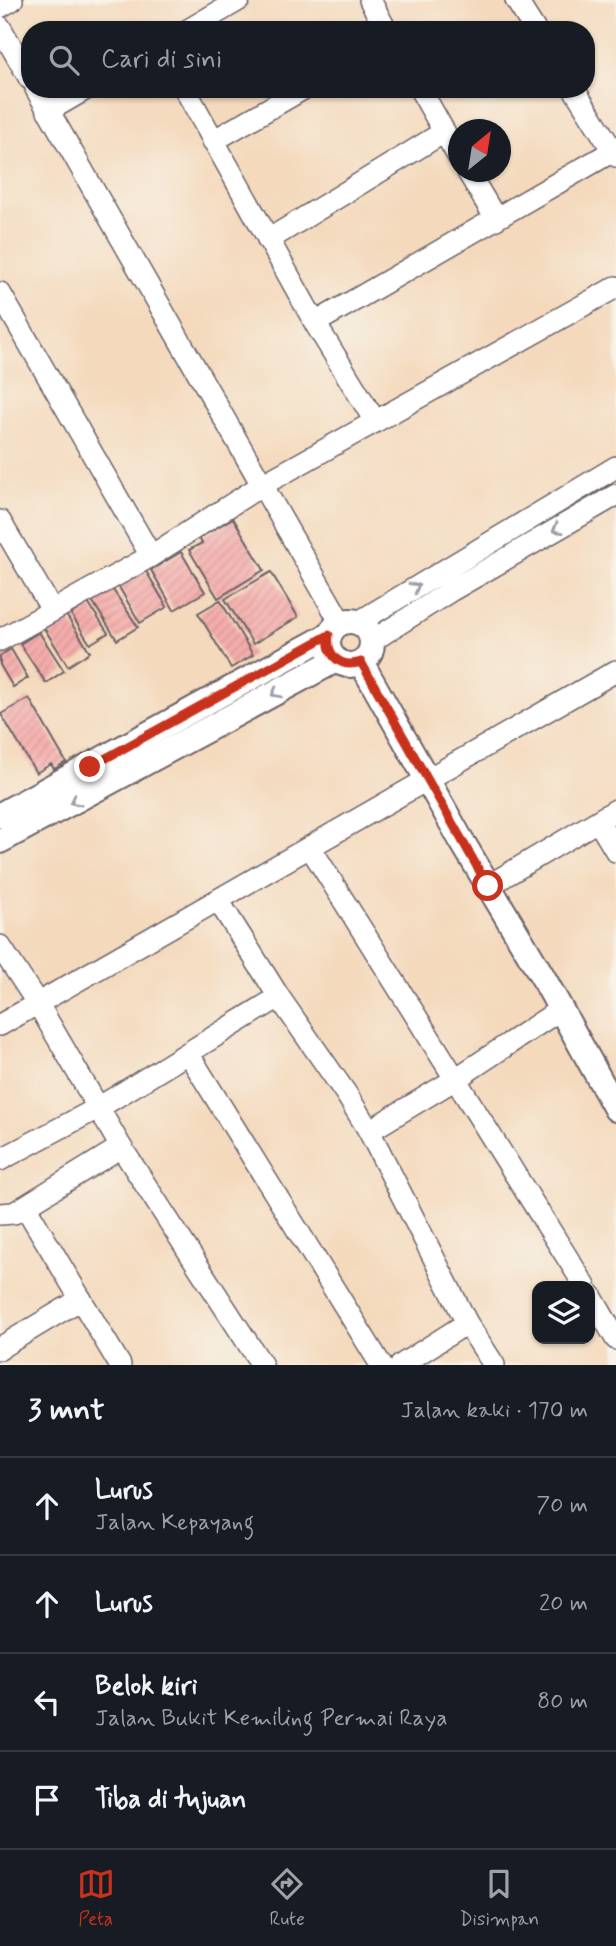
<!DOCTYPE html>
<html lang="id">
<meta charset="utf-8">
<style>
:root{--surface:#171b24;--page:#20242c;--text:#f1f3f6;--muted:#9ea1a6;--line:#363941;--accent:#c8321e}
body{margin:0;font-family:Mynerve,sans-serif;background:var(--page);color:var(--text)}
.controls{position:absolute;right:21px;bottom:21px;display:grid;overflow:hidden;border-radius:14px;box-shadow:0 2px 5px #0004}
.controls button{width:63px;height:63px;display:grid;place-items:center;padding:0;border:0;border-bottom:2px solid var(--line);background:var(--surface);color:var(--text);font:35px sans-serif}
.compass{position:absolute;left:448px;top:119px;width:63px;height:63px;border-radius:50%;background:var(--surface);box-shadow:0 2px 5px #0004;rotate:30deg}
.stop{position:absolute;width:21px;height:21px;margin:-16px;border:5px solid #c8321e;border-radius:50%;background:#fff}
.stop.end{background:#c8321e;border-color:#fff;box-shadow:0 2px 7px #0008}
.list{margin:0;padding:0;list-style:none}
h2{display:flex;justify-content:space-between;align-items:center;height:91px;margin:0;padding:0 28px;font-size:30px}
h2 small{font-size:23px;font-weight:400;color:var(--muted)}
.list li{display:grid;grid-template-columns:46px 1fr auto;gap:21px;align-items:center;box-sizing:border-box;height:98px;padding:0 28px;border-top:2px solid var(--line)}
.list b{display:block;font-size:26px;white-space:nowrap}
.list p{margin:0;font-size:23px;white-space:nowrap;color:var(--muted)}
.list em{font-size:23px;font-style:normal;color:var(--muted)}
.icon{flex:none;width:38px;height:38px;fill:none;stroke:currentColor;stroke-width:2;stroke-linecap:round;stroke-linejoin:round}
.map{position:relative;flex:none;width:616px;height:1365px;overflow:hidden}
.search{position:absolute;background:var(--surface);box-shadow:0 2px 5px #0004;left:21px;right:21px;top:21px;height:77px;display:flex;align-items:center;gap:18px;box-sizing:border-box;padding:0 24px;border-radius:28px;color:var(--muted);font-size:26px}
.sheet{height:483px;background:var(--surface)}
nav{display:flex;justify-content:space-around;align-items:center;box-sizing:border-box;height:98px;border-top:2px solid var(--line);background:var(--surface);font-size:19px;color:var(--muted)}
nav a{display:grid;justify-items:center;gap:4px}
nav .on{color:var(--accent)}
.map>svg:first-child{display:block}
.building{fill:url(#building-hatch)}
.lines{fill:none;stroke-linecap:round;stroke-linejoin:round}
.minor-casing{stroke:#6c6268;stroke-width:24}
.tertiary-casing{stroke:#6c6268;stroke-width:28}
.minor{stroke:#fff;stroke-width:21}
.tertiary{stroke:#fff;stroke-width:24}
.oneway{stroke:#9c9ca7}
.route{stroke:#c8321e;stroke-width:9}
</style>
<div class="map">
<svg width="616" height="1365" viewBox="0 0 616 1365">
<defs>
<pattern id="building-hatch" width="6" height="6" patternUnits="userSpaceOnUse" patternTransform="scale(1.75)"><rect width="6" height="6" fill="#f5adab"/><path d="M-1 1l2-2M0 6l6-6M5 7l2-2" fill="none" stroke="#d29594"/></pattern>
</defs>
<rect width="100%" height="100%" fill="#f7f3e8"/>
<filter id="ink" filterUnits="userSpaceOnUse"><feTurbulence type="fractalNoise" baseFrequency=".0143" numOctaves="2"/><feDisplacementMap in="SourceGraphic" scale="14" xChannelSelector="R" yChannelSelector="G"/><feConvolveMatrix kernelMatrix="1 2 1 2 8 2 1 2 1" color-interpolation-filters="sRGB"/></filter>
<filter id="wash" filterUnits="userSpaceOnUse"><feTurbulence type="fractalNoise" baseFrequency=".00686" numOctaves="4" result="noise"/><feDisplacementMap in="SourceGraphic" scale="28" xChannelSelector="R" yChannelSelector="G"/><feGaussianBlur stdDeviation="1.57" result="paint"/><feColorMatrix in="noise" values="0 0 0 0 0 0 0 0 0 0 0 0 0 0 0 0 0 1.4 0 .05"/><feComposite in="paint" operator="in"/></filter>
<g filter="url(#wash)">
<rect width="100%" height="100%" fill="#f4d9bc"/>
<g id="blocks">
<!-- building -->
<path class="building" d="M233 518 264 570 218 598 189 550 202 543 199 538Z
M181 552 205 592 174 610 151 570Z
M143 566 167 607 140 623 116 582Z
M271 572 298 617 253 644 225 599Z
M111 587 138 627 117 640 91 599Z
M220 600 253 655 231 668 198 613Z
M88 603 108 633 90 644 71 614Z
M66 615 90 652 68 666 44 628Z
M39 632 64 671 46 683 20 644Z
M11 649 28 678 13 687 0 665V656Z
M29 698 66 762 54 769 51 764 36 773 1 714Z"/>
</g>
</g>
<g filter="url(#ink)">
<use href="#blocks" fill-opacity="0" stroke="#6c6268" stroke-width="2"/>
<g class="lines">
<defs>
<path id="minor" d="M370 0 386 30
M516 0 535 30
M0 7 12 0
M0 27 30 79
M188 30 239 0
M36 89 341 623
M185 89 315 323 375 421
M420 89 458 156
M574 89 616 156
M48 111 86 89
M213 141 303 89
M468 172 496 219
M268 240 444 132
M0 293 151 556
M315 323 613 151
M0 521 52 610
M357 623 616 467
M0 640 151 556 262 485 616 287
M372 641 452 590 616 495
M598 821 616 851
M310 847 585 1286
M488 886 616 810
M218 900 279 997 347 1095 369 1131 467 1323 401 1365
M0 946 38 1004 121 1147 262 1365
M0 1025 616 671
M188 1053 381 1365
M369 1131 454 1080 561 1009
M0 1160 98 1108 279 997
M25 1206 120 1365
M0 1214 14 1213 121 1147
M590 1294 616 1339
M467 1323 494 1365
M0 1349 3 1346 81 1299"/>
<path id="tertiary" d="M328 643a22 22 0 1 1 44 0a22 22 0 1 1-44 0Z
M361 662 460 838 544 979 616 1109
M0 815 329 635
M0 841 336 660"/>
</defs>
<!-- minor casing -->
<use href="#minor" class="minor-casing"/>
<!-- tertiary casing -->
<use href="#tertiary" class="tertiary-casing"/>
<!-- minor -->
<use href="#minor" class="minor"/>
<!-- tertiary -->
<use href="#tertiary" class="tertiary"/>
</g>
<!-- one-way arrows -->
<defs><path id="oneway-chevron" d="M-2-3.5L2.5 0L-2 3.5" fill="none" stroke-width="1.6" stroke-linecap="round" stroke-linejoin="round" transform="scale(1.75)"/></defs>
<g class="oneway">
<use href="#oneway-chevron" transform="translate(557 529) rotate(150)"/>
<use href="#oneway-chevron" transform="translate(415 587) rotate(-31)"/>
<use href="#oneway-chevron" transform="translate(276 693) rotate(152)"/>
<use href="#oneway-chevron" transform="translate(75 801) rotate(152)"/>
</g>
</g>
<g class="lines" filter="url(#ink)">
<!-- route -->
<path class="route" d="M90 767 329 635C326 656 341 669 361 662L488 886"/>
</g>
</svg>
<div class="controls">
<button><svg class="icon" aria-label="layers" viewBox="0 0 24 24"><path d="M12 4l9 5-9 5-9-5zM3 14l9 5 9-5"/></svg></button>
</div>
<svg class="compass" viewBox="-18 -18 36 36"><path d="M0-13l5 13h-10z" fill="#e53935"/><path d="M0 13l5-13h-10z" fill="#9ea1a6"/></svg>
<div class="stop" style="left:488px;top:886px"></div>
<div class="stop end" style="left:90px;top:767px"></div>
<div class="search"><svg class="icon" aria-label="search" viewBox="0 0 24 24"><circle cx="10" cy="10" r="6"/><path d="M15 15l6 6"/></svg>Cari di sini</div>
</div>
<section class="sheet">
<h2>3 mnt<small>Jalan kaki · 170 m</small></h2>
<ul class="list">
<li><svg class="icon" aria-label="ahead" viewBox="0 0 24 24"><path d="M12 20V5M6 11l6-6 6 6"/></svg><div><b>Lurus</b><p>Jalan Kepayang</p></div><em>70 m</em></li>
<li><svg class="icon" aria-label="ahead" viewBox="0 0 24 24"><path d="M12 20V5M6 11l6-6 6 6"/></svg><div><b>Lurus</b></div><em>20 m</em></li>
<li><svg class="icon" aria-label="left" viewBox="0 0 24 24"><path d="M17 20v-9H6M10 6l-5 5 5 5"/></svg><div><b>Belok kiri</b><p>Jalan Bukit Kemiling Permai Raya</p></div><em>80 m</em></li>
<li><svg class="icon" aria-label="arrive" viewBox="0 0 24 24"><path d="M6 21V4h12l-3 4 3 4H6"/></svg><div><b>Tiba di tujuan</b></div></li>
</ul>
</section>
<nav>
<a class="on"><svg class="icon" aria-label="map" viewBox="0 0 24 24"><path d="M3 6l6-2 6 2 6-2v14l-6 2-6-2-6 2zM9 4v14M15 6v14"/></svg>Peta</a>
<a><svg class="icon" aria-label="directions" viewBox="0 0 24 24"><path d="M12 3l9 9-9 9-9-9zM9 14v-3h6M13 9l2 2-2 2"/></svg>Rute</a>
<a><svg class="icon" aria-label="saved" viewBox="0 0 24 24"><path d="M7 4h10v16l-5-4-5 4z"/></svg>Disimpan</a>
</nav>
